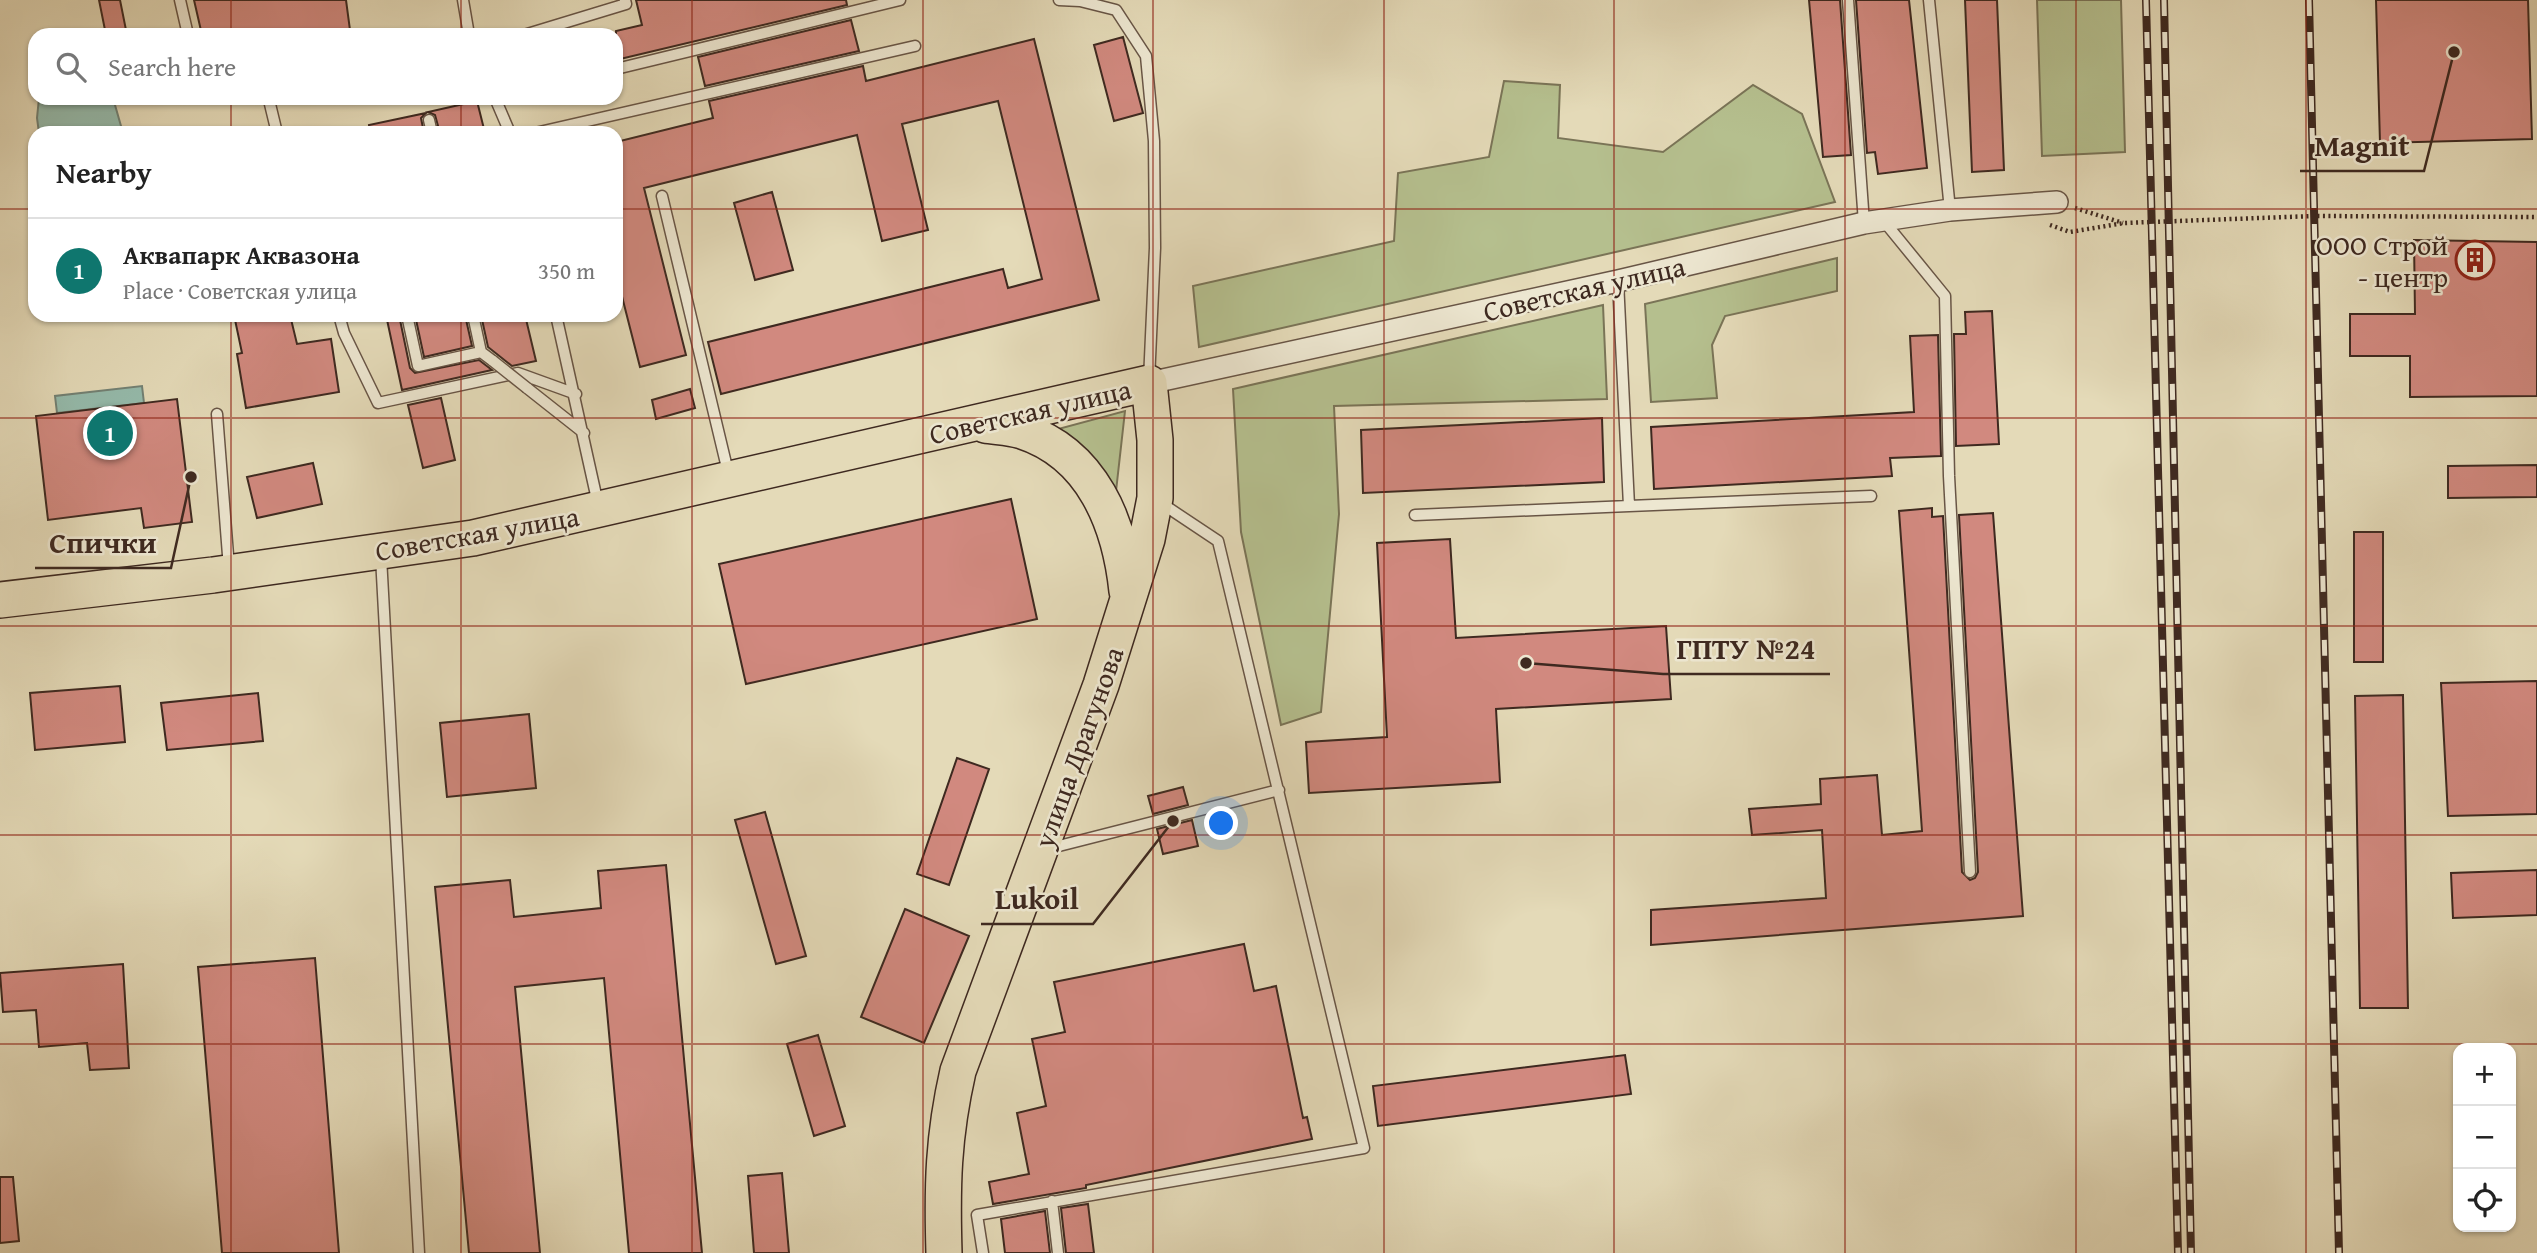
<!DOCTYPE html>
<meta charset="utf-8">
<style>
:root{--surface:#fff;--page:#f2f2f2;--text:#222;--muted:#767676;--line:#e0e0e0;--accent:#0f766e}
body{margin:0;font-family:"Gentium Book Plus",serif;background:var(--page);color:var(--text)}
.controls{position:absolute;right:21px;bottom:21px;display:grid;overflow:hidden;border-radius:14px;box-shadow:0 2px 5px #0004}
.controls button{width:63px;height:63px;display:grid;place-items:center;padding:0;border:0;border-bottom:2px solid var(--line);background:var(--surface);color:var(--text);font:35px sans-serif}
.you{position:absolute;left:1222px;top:824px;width:24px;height:24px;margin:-18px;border:5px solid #fff;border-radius:50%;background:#1a73e8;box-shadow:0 0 0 10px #1a73e833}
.badge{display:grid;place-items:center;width:46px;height:46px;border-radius:50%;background:var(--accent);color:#fff;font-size:23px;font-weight:700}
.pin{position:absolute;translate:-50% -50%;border:4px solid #fff;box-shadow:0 2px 7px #0006}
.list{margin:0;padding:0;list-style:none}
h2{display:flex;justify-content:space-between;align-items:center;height:91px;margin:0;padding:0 28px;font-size:30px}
h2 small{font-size:23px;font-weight:400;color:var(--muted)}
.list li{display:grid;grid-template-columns:46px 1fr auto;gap:21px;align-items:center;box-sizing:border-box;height:105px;padding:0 28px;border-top:2px solid var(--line)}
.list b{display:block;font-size:26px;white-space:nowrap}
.list p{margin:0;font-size:23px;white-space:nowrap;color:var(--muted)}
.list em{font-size:23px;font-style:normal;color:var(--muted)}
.icon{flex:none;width:38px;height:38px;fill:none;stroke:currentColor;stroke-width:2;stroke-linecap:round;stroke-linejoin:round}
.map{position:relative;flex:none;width:2537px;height:1253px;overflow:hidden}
.search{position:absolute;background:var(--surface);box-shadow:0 2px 5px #0004;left:28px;top:28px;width:595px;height:77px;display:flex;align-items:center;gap:18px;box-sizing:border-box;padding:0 24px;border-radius:21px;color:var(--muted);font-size:26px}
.panel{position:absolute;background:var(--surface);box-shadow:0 2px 5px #0004;left:28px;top:126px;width:595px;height:196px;border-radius:21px}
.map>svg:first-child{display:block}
.green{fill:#b5bf8e;stroke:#7a7457;stroke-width:2}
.water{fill:#95bbac;stroke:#728174;stroke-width:2}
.building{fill:#d1897f;stroke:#3e2920;stroke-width:2}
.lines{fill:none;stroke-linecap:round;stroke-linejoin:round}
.lane-casing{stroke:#685546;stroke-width:13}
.street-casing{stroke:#685546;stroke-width:24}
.primary-casing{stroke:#3e2920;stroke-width:38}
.path{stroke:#3e2920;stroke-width:4.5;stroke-dasharray:2 3.5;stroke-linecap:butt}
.lane{stroke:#ede7d1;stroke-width:10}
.street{stroke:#ede7d1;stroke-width:21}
.primary{stroke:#e4dab8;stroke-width:35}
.rail-casing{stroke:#3e2920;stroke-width:8}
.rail{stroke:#ede7d1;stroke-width:5;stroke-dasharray:16;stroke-linecap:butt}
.lane-bridge-casing{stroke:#685546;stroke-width:13;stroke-linecap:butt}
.lane-bridge{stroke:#ede7d1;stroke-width:10}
.grid{fill:none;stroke:#8f2418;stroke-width:2;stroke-opacity:0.55}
.labels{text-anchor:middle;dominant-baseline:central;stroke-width:5;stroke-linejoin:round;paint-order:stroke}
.poi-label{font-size:28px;fill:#3e2920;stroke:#ede7d1;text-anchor:end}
.street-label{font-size:28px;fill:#3e2920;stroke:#ede7d1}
.leader{fill:none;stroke:#3e2920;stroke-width:2.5}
.callout-dot{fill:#3e2920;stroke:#ede7d1;stroke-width:2.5}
.callout-label{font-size:30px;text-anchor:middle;font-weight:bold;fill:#3e2920;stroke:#ede7d1;stroke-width:5;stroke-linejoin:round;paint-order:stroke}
</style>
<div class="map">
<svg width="2537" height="1253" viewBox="0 0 2537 1253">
<rect width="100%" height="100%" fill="#e4dab8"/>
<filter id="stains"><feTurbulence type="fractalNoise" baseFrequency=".00286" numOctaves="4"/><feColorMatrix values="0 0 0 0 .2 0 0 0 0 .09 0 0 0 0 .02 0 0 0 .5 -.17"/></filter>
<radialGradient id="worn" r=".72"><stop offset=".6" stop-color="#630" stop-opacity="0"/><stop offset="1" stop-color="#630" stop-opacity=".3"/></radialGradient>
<!-- green -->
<path class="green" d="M2037 0H2121L2125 152 2042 156Z
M1504 81 1560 85 1558 138 1663 152 1753 85 1802 114 1835 202 1199 347 1193 286 1394 241 1398 173 1489 157Z
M1837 258V291L1725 316 1712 345 1717 398 1651 402 1645 304Z
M1603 305 1607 399 1334 406 1339 514 1321 712 1281 725 1241 532 1233 389Z
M1125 411 1114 509 1047 432Z"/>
<!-- water -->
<path class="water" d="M39 98H113L123 133H39L37 118Z
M142 386 144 403 57 413 55 396Z"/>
<!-- building -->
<path class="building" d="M99 0H120L127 35H106Z
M194 0H346L350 30 331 35H202Z
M636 0H846L847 5 616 60V31L642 25Z
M1809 0H1840L1851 155 1823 157Z
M1856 0H1909L1927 168 1878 174 1875 152 1867 153Z
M1965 0H1997L2004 170 1972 172Z
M2376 0H2528L2532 139 2380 143Z
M851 20 859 51 705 86 698 57Z
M1123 37 1143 113 1114 121 1094 45Z
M1034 39 1099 300 721 394 708 342 1003 269 1008 288 1042 279 998 101 902 124 928 230 882 241 857 135 644 188 686 355 640 367 616 273V142L713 118 709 101 863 66 866 81Z
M477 101 485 133H440L435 115 428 112Z
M426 113 421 118 424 133H370L369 125Z
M772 192 793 270 755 280 734 203Z
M2414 240 2537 242V396L2410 397V356H2350V314H2415Z
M1992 311 1999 444 1956 446 1954 334H1966L1965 312Z
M234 315H290L297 344 331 339 339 392 246 408 237 354 242 353Z
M386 315H399L410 368 415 373 479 360 492 370 402 390Z
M415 315H465L472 346 424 357Z
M481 315H525L536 361 512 366 488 347Z
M1938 335 1941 456 1890 458 1892 476 1654 489 1651 427 1914 412 1910 336Z
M690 389 695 408 656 419 652 400Z
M441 398 455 460 423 468 408 405Z
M177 399 192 522 144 528 141 508 48 520 36 416Z
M1602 418 1604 482 1363 493 1361 430Z
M313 463 322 504 257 518 247 477Z
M2537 465V497L2448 498V466Z
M1011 499 1037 619 746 684 719 564Z
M1932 508V517L1943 516 1962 872 1970 880 1975 878 1978 872 1959 515 1993 513 2023 916 1651 945V910L1826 898 1822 830 1752 835 1749 809 1821 804 1820 779 1877 775 1882 835 1922 831 1899 511Z
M2354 532H2383V662H2354Z
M1450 539 1456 638 1666 626 1671 699 1496 709 1500 782 1309 793 1306 742 1387 737 1377 543Z
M2537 681V814L2448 816 2441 683Z
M120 686 125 742 35 750 30 693Z
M258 693 263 741 167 750 161 703Z
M2403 695 2408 1008H2360L2355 696Z
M529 714 536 788 447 797 440 723Z
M957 758 989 769 949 885 917 874Z
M1183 787 1188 805 1153 814 1148 796Z
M765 812 806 956 776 964 735 820Z
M1192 820 1198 846 1163 854 1157 829Z
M666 865 702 1253H629L604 978 515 987 540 1253H469L435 887 510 880 514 917 601 908 598 871Z
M2537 870V915L2453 918 2451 873Z
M905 909 969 936 924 1043 861 1017Z
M1244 944 1254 991 1276 986 1303 1118 1307 1117 1312 1139 1086 1185V1188L993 1204 989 1182 1029 1174 1017 1113 1046 1106 1032 1039 1065 1032 1054 982Z
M315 958 339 1253H222L198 967Z
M123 964 129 1068 90 1070 87 1043 39 1047 36 1010 3 1012 0 973Z
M818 1035 845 1126 814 1136 787 1044Z
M1625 1055 1631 1094 1378 1126 1373 1086Z
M782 1173 789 1253H754L748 1176Z
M0 1177H13L19 1241 0 1243Z
M1088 1204 1094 1253H1066L1061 1208Z
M1045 1211 1050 1253H1005L1001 1219Z"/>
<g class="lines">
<defs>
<path id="lane" d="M180 0 188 35
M463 0 469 35
M1059 0 1080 1 1116 10 1146 56 1154 141 1155 248 1149 380
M1848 0 1864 223
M1929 0 1950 210
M524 35 626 4 625 0
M616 69 900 0
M275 98 269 100 277 133
M495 98 510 133
M429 120 432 133
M535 133 915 46
M662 196 729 476
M1883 220 1945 296 1949 476 1970 872
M1618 281 1629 506 1871 496
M339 315 344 333 378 403 518 373 576 394
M407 315 418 366 481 352
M473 315 481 352 493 361
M556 315 598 504
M527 388 584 433
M217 414 229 568
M1415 515 1629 506
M381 557 419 1253
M1047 849 1279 790
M1052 1201 1058 1253
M983 1253 977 1215 1364 1148 1218 541 1161 503"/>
<path id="street" d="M1149 383 1618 281 1864 223 1950 210 2057 202"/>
<path id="primary" d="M985 425C997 427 1010 427 1022 431 1093 454 1120 524 1127 591
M0 600 213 575 473 538 1149 383 1155 440V498L1147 539 1101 685 958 1071C943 1137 942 1186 944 1253"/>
</defs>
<!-- lane casing -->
<use href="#lane" class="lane-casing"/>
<!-- street casing -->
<use href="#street" class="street-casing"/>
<!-- primary casing -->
<use href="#primary" class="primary-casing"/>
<!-- path -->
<path class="path" d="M2075 208 2123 223
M2050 225 2070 232 2124 223 2314 216 2537 217"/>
<!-- lane -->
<use href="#lane" class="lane"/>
<!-- street -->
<use href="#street" class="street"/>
<!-- primary -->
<use href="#primary" class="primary"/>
<defs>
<path id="rail" d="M2146 0 2178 1253
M2164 0 2191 1253
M2309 0 2339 1253"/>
</defs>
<!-- rail casing -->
<use href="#rail" class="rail-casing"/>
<!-- rail -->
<use href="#rail" class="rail"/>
<defs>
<path id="lane-bridge" d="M493 361 527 388"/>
</defs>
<!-- lane-bridge casing -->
<use href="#lane-bridge" class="lane-bridge-casing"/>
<!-- lane-bridge -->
<use href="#lane-bridge" class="lane-bridge"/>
</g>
<!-- grid -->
<path class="grid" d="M231 0V35M461 0V35M692 0V1253M923 0V1253M1153 0V1253M1384 0V1253M1614 0V1253M1845 0V1253M2076 0V1253M2306 0V1253M231 98V133M461 98V133M0 209H35M616 209H2537M231 315V1253M461 315V1253M0 418H2537M0 626H2537M0 835H2537M0 1044H2537"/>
<!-- icons -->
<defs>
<symbol id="building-ring" viewBox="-11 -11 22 22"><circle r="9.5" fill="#ede7d1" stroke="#8f2418" stroke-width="1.5"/><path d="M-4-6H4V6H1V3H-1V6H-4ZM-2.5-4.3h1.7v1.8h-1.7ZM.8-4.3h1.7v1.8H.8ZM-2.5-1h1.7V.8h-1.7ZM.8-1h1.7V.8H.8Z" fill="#8f2418"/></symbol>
</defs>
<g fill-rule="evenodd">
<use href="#building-ring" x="2453" y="238" width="44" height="44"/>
</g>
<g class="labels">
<!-- poi labels -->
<g class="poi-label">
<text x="2448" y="244">ООО Строй<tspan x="2448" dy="32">- центр</tspan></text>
</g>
<!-- street labels -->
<g class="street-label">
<text transform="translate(1584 288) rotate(-13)">Советская улица</text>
<text transform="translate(1030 411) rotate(-13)">Советская улица</text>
<text transform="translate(477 533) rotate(-10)">Советская улица</text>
<text transform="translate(1078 747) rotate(-70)">улица Драгунова</text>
</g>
</g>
<!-- callouts -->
<path class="leader" d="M2454 52L2424 171H2300M191 477L171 568H35M1526 663L1663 674H1830M1173 821L1093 924H981"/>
<g class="callout-dot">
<circle cx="2454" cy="52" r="7"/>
<circle cx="191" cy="477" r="7"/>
<circle cx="1526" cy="663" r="7"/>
<circle cx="1173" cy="821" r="7"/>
</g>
<g class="callout-label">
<text x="2362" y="156">Magnit</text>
<text x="103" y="553">Спички</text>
<text x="1746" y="659">ГПТУ №24</text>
<text x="1037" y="909">Lukoil</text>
</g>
<rect width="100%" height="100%" filter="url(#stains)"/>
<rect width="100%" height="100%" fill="url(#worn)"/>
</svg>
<div class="controls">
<button>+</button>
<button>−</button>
<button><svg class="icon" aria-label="locate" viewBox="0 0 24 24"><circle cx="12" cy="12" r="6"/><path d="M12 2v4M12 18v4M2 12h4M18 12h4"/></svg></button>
</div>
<div class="you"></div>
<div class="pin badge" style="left:110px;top:433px">1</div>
<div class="search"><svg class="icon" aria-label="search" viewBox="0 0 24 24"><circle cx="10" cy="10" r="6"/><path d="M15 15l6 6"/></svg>Search here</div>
<section class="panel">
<h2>Nearby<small></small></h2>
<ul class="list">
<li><span class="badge">1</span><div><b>Аквапарк Аквазона</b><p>Place · Советская улица</p></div><em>350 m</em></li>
</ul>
</section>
</div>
